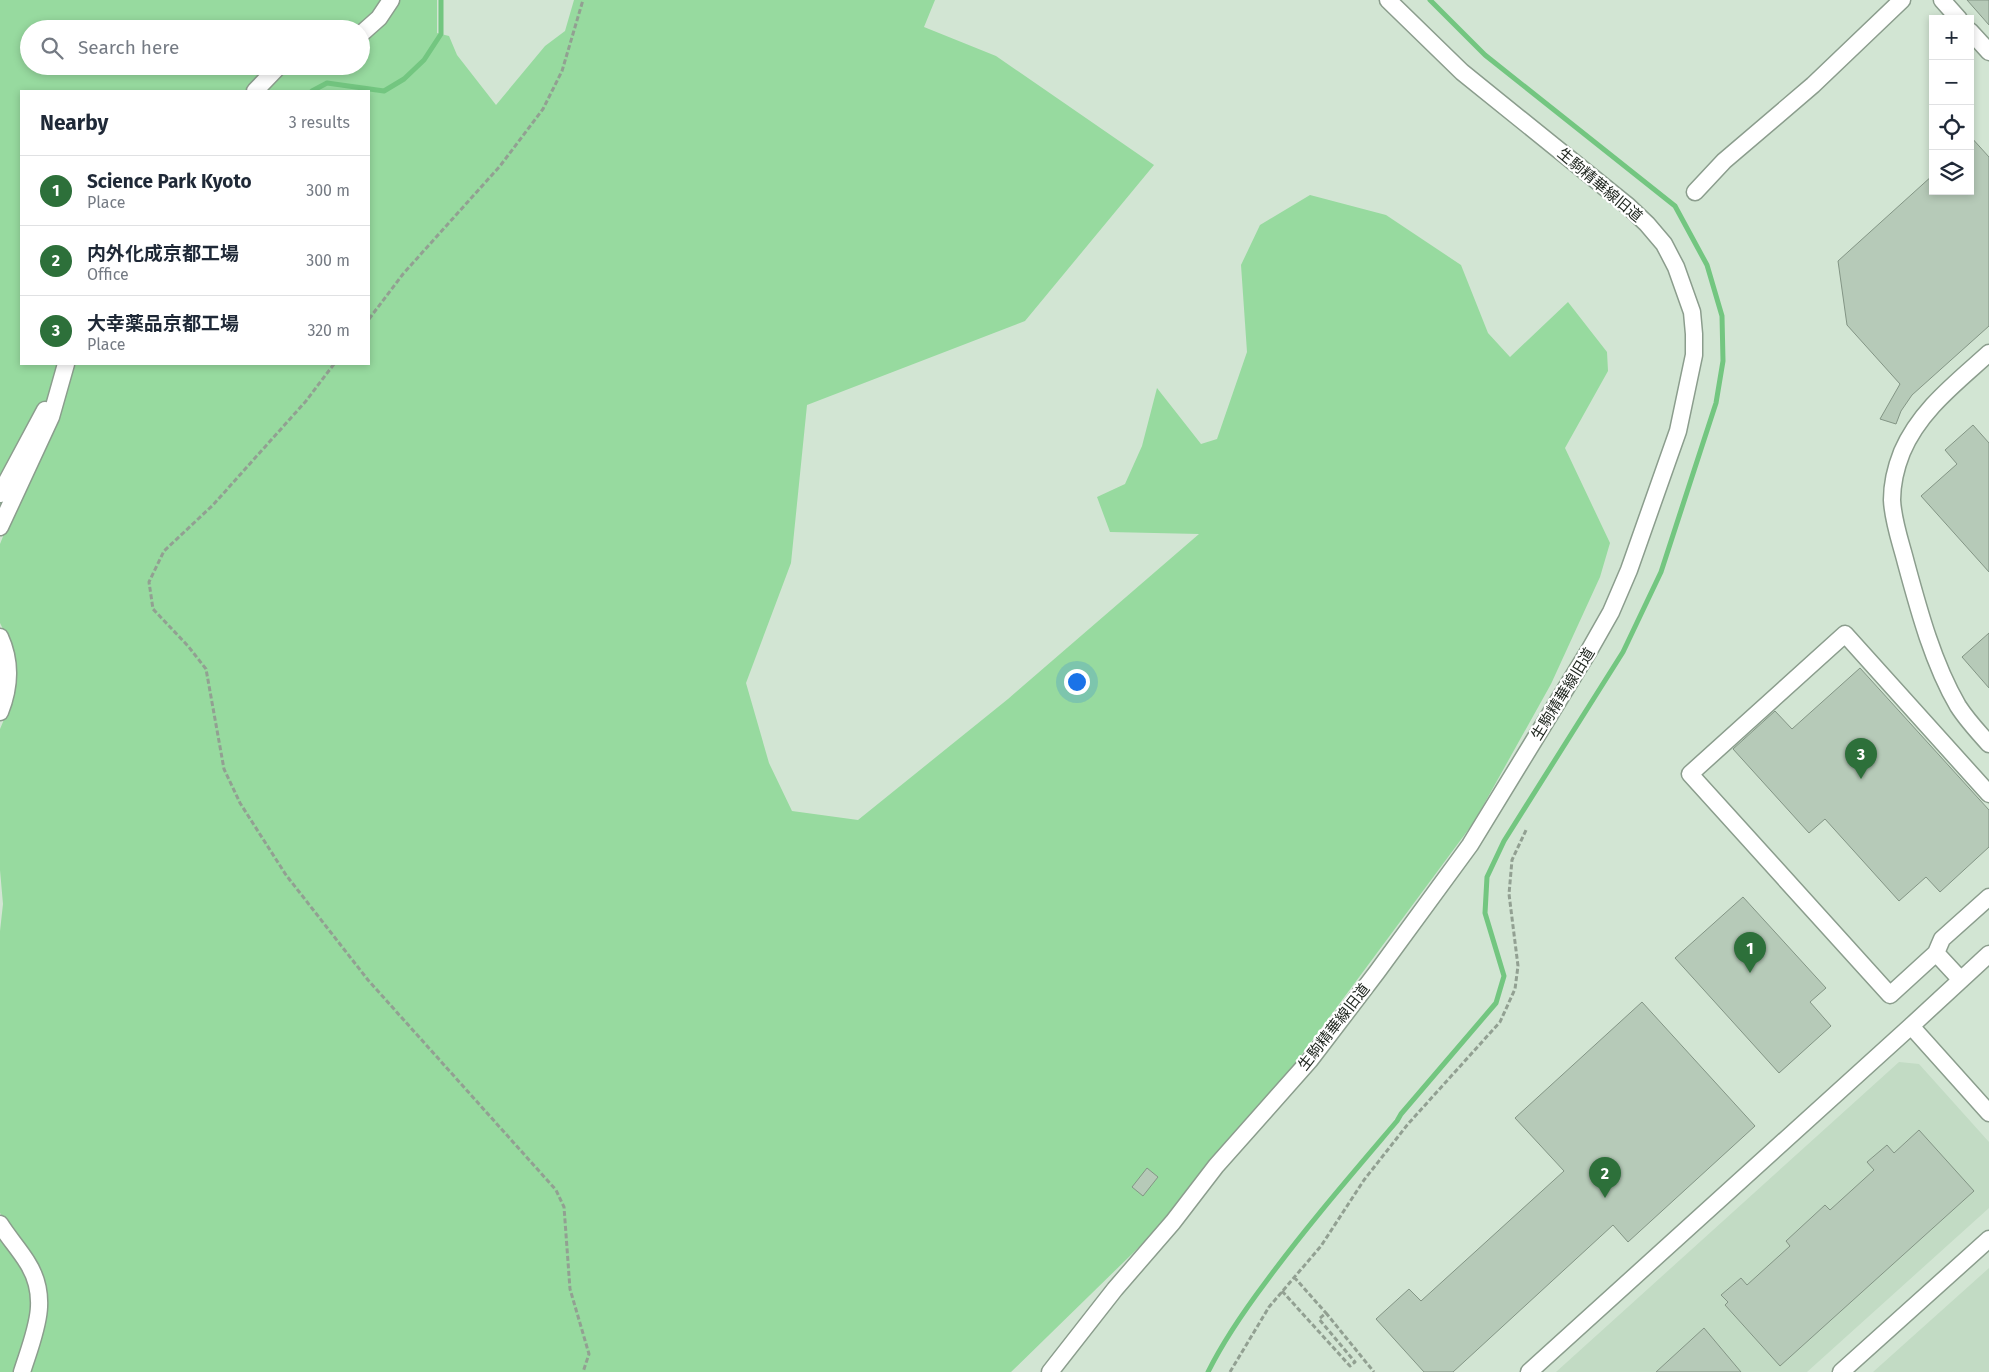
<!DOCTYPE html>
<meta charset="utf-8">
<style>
:root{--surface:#fff;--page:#f6f6f7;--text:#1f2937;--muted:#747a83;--line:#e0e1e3;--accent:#2d703a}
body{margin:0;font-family:"Fira Sans","Noto Sans JP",sans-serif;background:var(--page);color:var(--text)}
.controls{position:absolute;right:15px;top:15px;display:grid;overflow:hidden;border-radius:0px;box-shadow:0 2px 8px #0003}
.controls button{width:45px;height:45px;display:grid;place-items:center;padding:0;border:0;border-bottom:1px solid var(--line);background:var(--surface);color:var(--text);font:25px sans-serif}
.you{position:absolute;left:1076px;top:681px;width:18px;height:18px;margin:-12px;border:4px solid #fff;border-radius:50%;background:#1a73e8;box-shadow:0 0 0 8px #1a73e833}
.badge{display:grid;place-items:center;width:32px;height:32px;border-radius:50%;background:var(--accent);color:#fff;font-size:16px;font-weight:700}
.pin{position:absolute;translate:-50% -41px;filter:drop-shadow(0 1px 2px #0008)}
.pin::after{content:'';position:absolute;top:26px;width:18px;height:15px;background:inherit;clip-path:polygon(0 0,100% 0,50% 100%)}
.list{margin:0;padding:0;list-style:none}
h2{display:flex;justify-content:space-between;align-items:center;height:65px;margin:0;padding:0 20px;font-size:21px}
h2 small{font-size:16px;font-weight:400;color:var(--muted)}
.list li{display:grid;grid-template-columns:32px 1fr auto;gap:15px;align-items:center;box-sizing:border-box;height:70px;padding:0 20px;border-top:1px solid var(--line)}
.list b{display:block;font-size:19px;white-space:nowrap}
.list p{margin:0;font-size:16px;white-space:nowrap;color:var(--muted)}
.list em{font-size:16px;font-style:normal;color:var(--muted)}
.icon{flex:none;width:28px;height:28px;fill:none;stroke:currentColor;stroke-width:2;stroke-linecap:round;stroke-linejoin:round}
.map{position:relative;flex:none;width:1989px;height:1372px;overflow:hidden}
.search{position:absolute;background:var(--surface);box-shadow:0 2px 8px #0003;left:20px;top:20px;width:350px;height:55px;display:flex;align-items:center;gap:12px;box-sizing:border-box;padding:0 18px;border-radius:28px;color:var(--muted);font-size:19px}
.panel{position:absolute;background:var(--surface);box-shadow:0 2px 8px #0003;left:20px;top:90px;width:350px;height:275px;border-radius:0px}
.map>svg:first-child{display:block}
.built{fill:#c2dbc4}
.green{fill:#97da9f}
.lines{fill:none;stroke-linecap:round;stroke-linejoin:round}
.stream{stroke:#73c680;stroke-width:5}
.building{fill:#b6cab8;stroke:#839585}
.minor-casing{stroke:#8b9d8d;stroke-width:19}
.path{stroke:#92a092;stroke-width:3;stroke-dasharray:5 2.5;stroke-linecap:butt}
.minor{stroke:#fff;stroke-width:16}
.labels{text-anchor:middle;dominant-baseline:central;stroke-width:4.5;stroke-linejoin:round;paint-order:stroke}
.street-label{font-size:15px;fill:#212821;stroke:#fff}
</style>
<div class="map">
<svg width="1989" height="1372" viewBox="0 0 1989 1372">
<rect width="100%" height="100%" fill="#d2e5d3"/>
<!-- built -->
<path class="built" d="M1899 1062 1919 1064 1989 1142V1208L1807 1372H1556Z
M1989 1268V1372H1873Z"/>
<!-- green -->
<path class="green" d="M0 0H385L360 29H29V66H272L248 91H21V364H61L59 374 0 514Z
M398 0H437V33L449 36 457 55 496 105 545 46 565 31 574 0H935L924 27 996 56 1154 165 1025 321 807 405 791 563 746 683 769 763 792 811 858 820 1008 699 1199 534 1110 532 1097 497 1125 484 1142 446 1157 388 1201 444 1217 439 1247 352 1241 265 1260 225 1310 195 1386 215 1461 265 1488 333 1510 357 1568 302 1607 352 1608 371 1565 448 1610 543 1600 577 1551 684 1474 822 1211 1177 1011 1372H28L46 1315 11 1230 0 1213V931L3 904 0 870V729L8 710 7 637 0 623V544L72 364H369V91H263L288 66H361V41Z
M0 1234 24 1265 34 1305 17 1372H0Z"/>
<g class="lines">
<!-- stream -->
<path class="stream" d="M312 91 327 83 384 91 404 79 424 60 441 34V0
M1208 1372C1224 1340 1244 1311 1265 1283 1306 1227 1352 1174 1397 1121L1401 1114 1496 1003 1504 976 1485 913 1487 877 1504 841 1623 652 1661 572 1716 403 1723 361 1722 316 1707 265 1675 206 1485 55 1430 0"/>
</g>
<!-- building -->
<path class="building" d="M1967 0H1989V25Z
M1970 136 1989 157V326L1912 395 1901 411 1896 424 1880 419 1900 384 1847 325 1838 261 1933 175V191H1970Z
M1973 425 1989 443V572L1921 496 1957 464 1945 450Z
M1989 633V688L1962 657Z
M1860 668 1989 810V847L1940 892 1926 877 1899 901 1825 819 1809 833 1733 749 1775 711 1792 729Z
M1743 897 1826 988 1810 1002 1831 1026 1779 1073 1675 958Z
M1642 1002 1755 1126 1628 1242 1613 1225 1453 1372H1424L1376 1319 1409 1289 1421 1301 1564 1171 1515 1118Z
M1919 1130 1974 1191 1780 1366 1725 1305 1728 1302 1721 1295 1741 1278 1747 1285 1790 1246 1786 1241 1825 1205 1830 1210 1874 1170 1867 1162 1887 1145 1894 1153Z
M1147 1168 1158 1177 1143 1196 1132 1187Z
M1704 1328 1741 1372H1656Z"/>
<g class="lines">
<defs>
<path id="minor" d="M1942 0 1959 19
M1970 31 1989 52
M361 34 379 18 391 0
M255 91 279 66
M1695 192 1724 161 1813 85 1902 0
M1989 353C1956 383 1920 410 1902 452 1896 467 1892 484 1892 500 1893 522 1901 543 1906 563 1919 611 1933 663 1958 706 1967 720 1978 732 1989 744
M0 494 45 410
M0 527 51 417 66 364
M0 637C11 661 10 687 0 712
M1989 794 1845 634 1690 774 1890 995 1936 953 1942 939 1989 897
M1936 953 1961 980
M1911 1026 1989 954
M0 1224C8 1237 19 1249 27 1262 51 1299 34 1334 22 1372
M1050 1372 1115 1289 1173 1222 1216 1166 1310 1060 1377 972 1470 845 1590 649 1611 612 1629 570 1678 431 1694 355V334L1692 312 1676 267 1664 244 1647 224 1628 206 1462 72 1388 0
M1529 1372 1911 1026 1989 1113
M1841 1372 1989 1239"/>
</defs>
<!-- minor casing -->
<use href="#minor" class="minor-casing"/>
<!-- path -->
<path class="path" d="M369 319 403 274 500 166 543 109 562 71 583 0
M334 364 306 401 213 505 164 551 149 582 153 609 188 646 206 669 224 769 240 803 286 875 368 980 556 1190 564 1207 570 1289 589 1354 583 1372
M1294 1277 1326 1313
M1282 1291 1350 1366 1355 1362 1319 1319 1326 1313 1374 1372
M1230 1372 1269 1307 1321 1246 1364 1180 1408 1124 1500 1022 1515 989 1518 966 1509 894 1512 860 1527 828"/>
<!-- minor -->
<use href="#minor" class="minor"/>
</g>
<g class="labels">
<!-- street labels -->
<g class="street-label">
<text transform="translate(1600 185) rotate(40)">生駒精華線旧道</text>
<text transform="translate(1563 694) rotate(-58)">生駒精華線旧道</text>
<text transform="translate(1334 1027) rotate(-52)">生駒精華線旧道</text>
</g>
</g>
</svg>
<div class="controls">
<button>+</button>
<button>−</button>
<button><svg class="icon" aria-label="locate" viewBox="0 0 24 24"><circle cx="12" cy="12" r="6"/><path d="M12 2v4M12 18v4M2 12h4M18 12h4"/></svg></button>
<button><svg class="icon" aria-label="layers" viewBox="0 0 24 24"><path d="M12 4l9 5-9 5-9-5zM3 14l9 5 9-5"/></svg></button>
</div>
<div class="you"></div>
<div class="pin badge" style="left:1750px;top:973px">1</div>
<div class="pin badge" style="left:1605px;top:1198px">2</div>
<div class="pin badge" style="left:1861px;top:779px">3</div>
<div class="search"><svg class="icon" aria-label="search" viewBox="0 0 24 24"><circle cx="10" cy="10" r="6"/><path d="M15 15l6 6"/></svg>Search here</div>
<section class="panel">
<h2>Nearby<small>3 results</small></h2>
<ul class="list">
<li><span class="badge">1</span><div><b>Science Park Kyoto</b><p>Place</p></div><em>300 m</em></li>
<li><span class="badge">2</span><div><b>内外化成京都工場</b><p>Office</p></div><em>300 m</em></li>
<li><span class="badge">3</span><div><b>大幸薬品京都工場</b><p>Place</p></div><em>320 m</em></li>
</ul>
</section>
</div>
